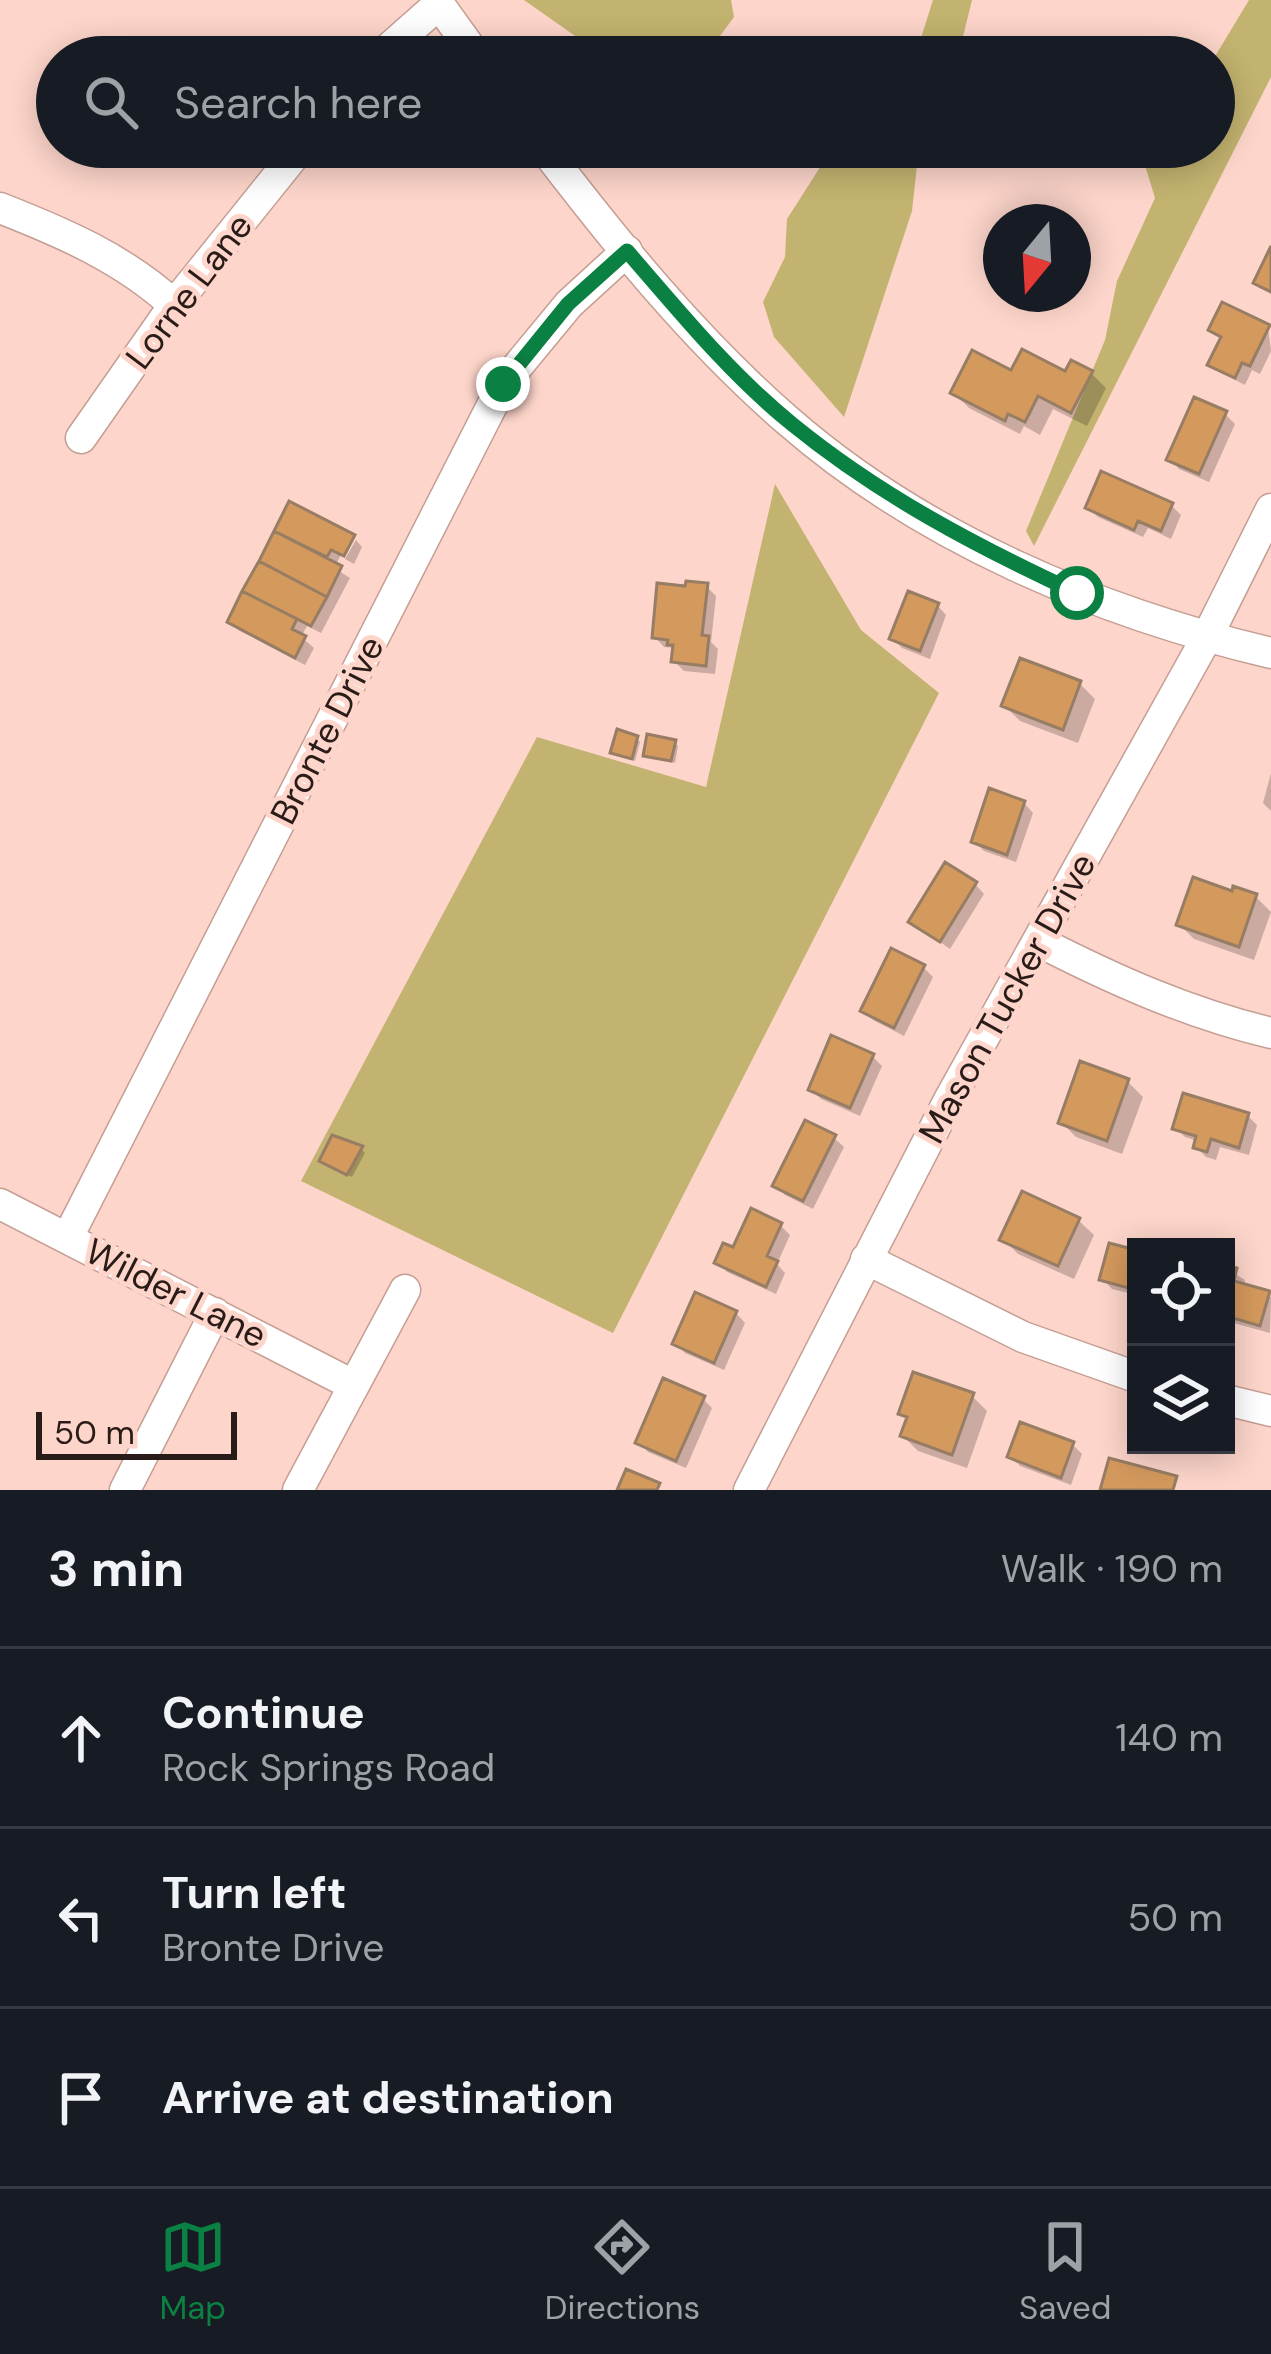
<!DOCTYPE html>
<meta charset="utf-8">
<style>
:root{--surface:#171b24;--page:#20242c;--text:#f1f3f6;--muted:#9ea1a6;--line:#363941;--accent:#0b8043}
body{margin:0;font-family:"DM Sans",sans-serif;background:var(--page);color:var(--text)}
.controls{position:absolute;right:36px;bottom:36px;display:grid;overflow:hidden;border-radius:0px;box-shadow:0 6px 30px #0003}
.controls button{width:108px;height:108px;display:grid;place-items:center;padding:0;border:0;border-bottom:3px solid var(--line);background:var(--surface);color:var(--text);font:60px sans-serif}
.compass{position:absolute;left:983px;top:204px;width:108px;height:108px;border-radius:50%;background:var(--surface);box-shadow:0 6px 30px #0003;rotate:198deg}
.scale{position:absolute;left:36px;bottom:30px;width:201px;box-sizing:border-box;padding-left:12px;border:6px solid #291b17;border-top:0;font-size:33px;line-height:42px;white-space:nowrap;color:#291b17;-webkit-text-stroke:9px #fdd5ca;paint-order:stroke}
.stop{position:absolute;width:36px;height:36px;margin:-27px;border:9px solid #0b8043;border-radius:50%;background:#fff}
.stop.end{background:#0b8043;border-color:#fff;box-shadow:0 3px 12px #0008}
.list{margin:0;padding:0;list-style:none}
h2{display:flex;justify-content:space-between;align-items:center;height:156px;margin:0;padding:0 48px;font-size:51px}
h2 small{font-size:39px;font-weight:400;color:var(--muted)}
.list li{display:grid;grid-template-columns:78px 1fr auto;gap:36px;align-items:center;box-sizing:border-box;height:180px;padding:0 48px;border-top:3px solid var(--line)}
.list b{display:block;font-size:45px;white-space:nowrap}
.list p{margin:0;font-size:39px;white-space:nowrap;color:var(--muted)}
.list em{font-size:39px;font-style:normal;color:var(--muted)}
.icon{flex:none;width:66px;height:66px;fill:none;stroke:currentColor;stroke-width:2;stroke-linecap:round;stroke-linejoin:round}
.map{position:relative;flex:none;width:1271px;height:1490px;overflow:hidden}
.search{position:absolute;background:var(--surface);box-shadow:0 6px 30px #0003;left:36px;right:36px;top:36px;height:132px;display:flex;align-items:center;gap:30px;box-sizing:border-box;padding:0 42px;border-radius:66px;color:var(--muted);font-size:45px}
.sheet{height:696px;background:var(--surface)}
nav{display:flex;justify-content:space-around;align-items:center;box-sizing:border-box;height:168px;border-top:3px solid var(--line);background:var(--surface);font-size:33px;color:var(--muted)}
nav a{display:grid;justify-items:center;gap:6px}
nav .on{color:var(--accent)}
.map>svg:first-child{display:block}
.green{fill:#c3b370}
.shadow{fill:#0003}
.building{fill:#d4995d;stroke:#977d64;stroke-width:3}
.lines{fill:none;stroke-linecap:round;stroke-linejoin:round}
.minor-casing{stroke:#c59e94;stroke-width:33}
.minor{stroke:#fff;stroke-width:30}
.route{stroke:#0b8043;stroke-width:15}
.labels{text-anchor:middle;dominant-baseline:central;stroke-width:10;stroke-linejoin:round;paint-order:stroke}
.street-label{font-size:36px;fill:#291b17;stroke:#fdd5ca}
</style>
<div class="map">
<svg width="1271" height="1490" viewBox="0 0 1271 1490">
<rect width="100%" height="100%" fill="#fdd5ca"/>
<!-- green -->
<path class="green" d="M524 0H731L734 17 708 52 691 57H590L578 38Z
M933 0H972L958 57H915Z
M1249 0H1271V77L1034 546 1026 531 1105 340 1117 281 1155 198 1144 162 1175 147H1214V58Z
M833 147 871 153 878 147H919L912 211 844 417 774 337 763 302 785 257 787 219Z
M775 484 861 630 939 693 613 1333 301 1181 537 737 706 787Z"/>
<!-- shadow -->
<path class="shadow" d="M1268 328 1271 351 1260 374 1252 370 1245 385 1221 373 1211 364 1222 340 1212 330Z
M1091 373 1106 388 1087 426 1053 409 1040 435 1024 426 1020 434 969 408 954 393 1012 374Z
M1225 414 1235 424 1209 482 1179 469 1170 459Z
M290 505 351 536 334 568 350 578 321 633 307 626 301 637 314 648 305 665 240 631 231 622Z
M1172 506 1181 515 1171 539 1148 528 1143 537 1098 517 1088 507Z
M356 540 362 547 354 564 345 559Z
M706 586 716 596 711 642 718 649 715 674 684 671 674 661 676 648 664 647 655 637Z
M937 605 946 615 930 659 902 648 893 639Z
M1080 684 1095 699 1078 743 1020 721 1005 706Z
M636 738 640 742 635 761 614 752Z
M674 742 678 746 675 763 647 755Z
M1271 773V811L1263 803Z
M1024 803 1033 813 1016 862 984 851 974 841Z
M975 884 984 894 950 949 912 922Z
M1234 895 1256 897 1271 912 1254 960 1194 939 1179 924Z
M924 968 933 977 904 1036 873 1020 863 1011Z
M872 1056 882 1066 860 1116 821 1099 811 1089Z
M1128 1082 1143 1097 1122 1154 1076 1137 1061 1122Z
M1248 1116 1257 1125 1249 1155 1220 1147 1216 1160 1206 1157 1196 1147 1198 1141 1185 1137 1176 1128Z
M834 1138 844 1147 813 1209 785 1195 776 1185Z
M361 1149 365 1153 352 1177 327 1164Z
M1078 1220 1094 1235 1074 1279 1018 1254 1003 1239Z
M780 1225 790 1235 777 1264 785 1273 776 1294 727 1272 718 1262Z
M1136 1253V1295L1112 1289 1103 1279Z
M1226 1268 1245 1280 1243 1287 1271 1297 1270 1333 1226 1321Z
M736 1313 745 1323 724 1370 685 1353 676 1343Z
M972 1396 987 1411 967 1468 918 1451 903 1436 909 1421 901 1414Z
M703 1399 712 1408 686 1468 648 1452 639 1442Z
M1072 1444 1082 1454 1071 1485 1020 1466 1011 1457Z"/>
<!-- building -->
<path class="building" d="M1271 246V292L1253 283Z
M1222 302 1270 325 1250 366 1242 363 1235 378 1207 365 1221 337 1208 330Z
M1022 349 1065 371 1071 360 1093 371 1071 413 1038 396 1025 422 1008 414 1005 421 950 393 972 350 1011 370Z
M1194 397 1227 411 1199 474 1166 460Z
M1101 471 1173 503 1161 531 1138 521 1134 530 1085 508Z
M289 501 355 535 344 556 331 550 327 557 274 531Z
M274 531 342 566 327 597 259 561Z
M259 561 327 597 311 626 242 591Z
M686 581 708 583 702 635 709 636 706 666 671 662 673 645H667L668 640 652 638 657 583 685 586Z
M242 591 297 619 292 629 306 636 295 658 227 622Z
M908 591 939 603 920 651 889 639Z
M1020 658 1081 681 1063 730 1001 706Z
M617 729 638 736 632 759 610 753Z
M647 734 676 740 671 761 643 756Z
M989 788 1025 801 1007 855 971 842Z
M945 862 977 882 940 942 908 922Z
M1193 877 1232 891 1233 886 1257 894 1239 947 1176 925Z
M891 948 925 965 894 1028 860 1011Z
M831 1035 874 1054 850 1108 808 1090Z
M1080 1061 1129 1079 1107 1141 1058 1123Z
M1183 1093 1249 1113 1239 1148 1211 1139 1207 1152 1193 1148 1196 1136 1172 1129Z
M805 1120 836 1135 803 1201 772 1186Z
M332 1135 363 1146 347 1175 319 1161Z
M1022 1191 1080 1218 1058 1266 999 1240Z
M751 1208 782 1223 767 1256 778 1261 766 1287 714 1263 723 1243 733 1247Z
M1109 1243 1136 1250V1290L1099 1280Z
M1226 1265 1237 1268 1234 1281 1270 1291 1260 1326 1226 1316Z
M695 1292 737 1311 714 1363 672 1344Z
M913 1372 974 1393 952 1455 900 1436 907 1417 898 1414Z
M663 1378 705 1396 676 1461 635 1443Z
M1020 1422 1074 1442 1061 1478 1007 1457Z
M1109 1458 1177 1476 1173 1490H1100Z
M626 1469 660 1483 657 1490H617Z"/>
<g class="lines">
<defs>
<path id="minor" d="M436 0 477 57
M379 57 439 4
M543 147C617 244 695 340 787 420 922 538 1098 612 1271 653
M0 208C64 233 124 259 174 305
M81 438 174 305 301 147
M1038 941C1114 980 1188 1013 1271 1033
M0 1204 351 1384
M68 1237 503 384 569 304 627 251
M866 1259 1023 1337 1136 1377
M1226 1400 1271 1411
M125 1490 215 1313
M298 1490 405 1290
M749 1490 949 1100 1207 637 1271 509"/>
</defs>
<!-- minor casing -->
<use href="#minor" class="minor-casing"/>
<!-- minor -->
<use href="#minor" class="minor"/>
</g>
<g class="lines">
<!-- route -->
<path class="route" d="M503 384 568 304 627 251C679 311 730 374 792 424 879 495 976 546 1077 593"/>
</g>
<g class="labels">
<!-- street labels -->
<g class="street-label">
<text transform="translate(189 291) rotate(-53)">Lorne Lane</text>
<text transform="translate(327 730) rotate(-63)">Bronte Drive</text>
<text transform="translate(1007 998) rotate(-61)">Mason Tucker Drive</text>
<text transform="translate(176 1293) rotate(27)">Wilder Lane</text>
</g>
</g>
</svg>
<div class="controls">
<button><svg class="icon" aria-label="locate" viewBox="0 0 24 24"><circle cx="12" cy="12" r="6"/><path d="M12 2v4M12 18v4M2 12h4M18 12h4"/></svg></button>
<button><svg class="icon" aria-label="layers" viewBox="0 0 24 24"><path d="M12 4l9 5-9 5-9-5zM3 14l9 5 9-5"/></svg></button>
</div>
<svg class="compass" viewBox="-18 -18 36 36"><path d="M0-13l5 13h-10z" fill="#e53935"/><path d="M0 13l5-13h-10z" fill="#9ea1a6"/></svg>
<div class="scale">50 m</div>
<div class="stop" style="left:1077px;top:593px"></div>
<div class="stop end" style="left:503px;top:384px"></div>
<div class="search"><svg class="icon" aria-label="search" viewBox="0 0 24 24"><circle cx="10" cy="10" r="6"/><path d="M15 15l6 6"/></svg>Search here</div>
</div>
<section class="sheet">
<h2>3 min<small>Walk · 190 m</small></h2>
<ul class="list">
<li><svg class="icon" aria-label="ahead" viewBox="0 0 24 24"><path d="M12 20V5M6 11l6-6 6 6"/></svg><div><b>Continue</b><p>Rock Springs Road</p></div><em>140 m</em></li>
<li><svg class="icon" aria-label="left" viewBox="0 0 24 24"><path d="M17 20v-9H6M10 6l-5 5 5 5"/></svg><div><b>Turn left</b><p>Bronte Drive</p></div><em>50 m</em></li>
<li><svg class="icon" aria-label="arrive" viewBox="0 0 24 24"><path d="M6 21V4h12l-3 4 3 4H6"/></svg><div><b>Arrive at destination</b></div></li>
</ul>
</section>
<nav>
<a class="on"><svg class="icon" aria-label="map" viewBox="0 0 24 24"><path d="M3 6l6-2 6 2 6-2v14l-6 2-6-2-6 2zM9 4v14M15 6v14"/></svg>Map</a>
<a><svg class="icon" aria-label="directions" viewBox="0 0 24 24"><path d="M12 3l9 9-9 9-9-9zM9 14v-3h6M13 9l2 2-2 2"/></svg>Directions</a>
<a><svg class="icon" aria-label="saved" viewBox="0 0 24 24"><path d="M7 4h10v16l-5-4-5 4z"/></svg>Saved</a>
</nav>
